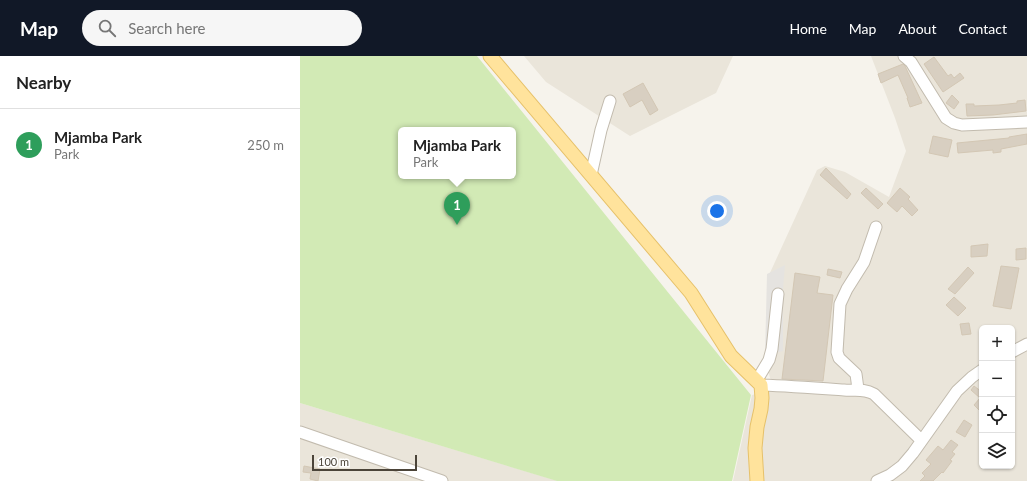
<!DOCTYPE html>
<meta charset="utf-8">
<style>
:root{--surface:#fff;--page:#f6f6f6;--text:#222;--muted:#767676;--line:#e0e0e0;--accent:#111827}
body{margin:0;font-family:Lato,sans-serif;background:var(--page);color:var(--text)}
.controls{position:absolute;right:12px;bottom:12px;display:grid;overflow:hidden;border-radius:6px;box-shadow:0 1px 3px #0004}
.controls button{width:36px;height:36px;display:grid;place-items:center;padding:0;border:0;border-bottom:1px solid var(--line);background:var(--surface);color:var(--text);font:20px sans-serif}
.scale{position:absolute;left:12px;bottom:10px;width:105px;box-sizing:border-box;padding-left:4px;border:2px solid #4b4439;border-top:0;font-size:11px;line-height:14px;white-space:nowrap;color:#4b4439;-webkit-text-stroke:3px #fff;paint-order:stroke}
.you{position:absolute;left:417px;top:155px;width:14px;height:14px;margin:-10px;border:3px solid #fff;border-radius:50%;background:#1a73e8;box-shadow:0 0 0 6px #1a73e833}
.badge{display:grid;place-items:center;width:26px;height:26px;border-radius:50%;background:var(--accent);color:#fff;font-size:13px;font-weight:700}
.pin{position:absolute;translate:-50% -33px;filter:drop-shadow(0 1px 2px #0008)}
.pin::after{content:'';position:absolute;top:21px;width:14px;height:12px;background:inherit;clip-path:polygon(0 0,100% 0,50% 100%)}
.popup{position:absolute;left:98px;top:71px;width:118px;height:52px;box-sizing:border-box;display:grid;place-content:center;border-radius:6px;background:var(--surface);filter:drop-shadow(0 1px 3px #0005);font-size:13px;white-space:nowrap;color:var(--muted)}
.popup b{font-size:15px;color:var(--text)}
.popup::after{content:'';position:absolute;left:50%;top:100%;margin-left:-8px;border:8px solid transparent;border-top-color:var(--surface)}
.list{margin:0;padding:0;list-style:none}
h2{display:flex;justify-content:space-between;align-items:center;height:52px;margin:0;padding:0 16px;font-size:17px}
h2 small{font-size:13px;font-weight:400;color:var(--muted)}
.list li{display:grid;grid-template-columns:26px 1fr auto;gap:12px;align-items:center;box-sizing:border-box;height:72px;padding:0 16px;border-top:1px solid var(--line)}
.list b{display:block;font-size:15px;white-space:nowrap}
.list p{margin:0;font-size:13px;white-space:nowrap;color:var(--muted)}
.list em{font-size:13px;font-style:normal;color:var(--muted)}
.icon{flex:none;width:22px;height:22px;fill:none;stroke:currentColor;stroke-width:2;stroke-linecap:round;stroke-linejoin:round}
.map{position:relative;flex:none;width:727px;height:425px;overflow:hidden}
header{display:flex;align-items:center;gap:24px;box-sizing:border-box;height:56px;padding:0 20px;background:var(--accent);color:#fff}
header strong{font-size:19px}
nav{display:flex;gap:22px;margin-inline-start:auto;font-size:14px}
.search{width:280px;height:36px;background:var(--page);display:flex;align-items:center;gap:10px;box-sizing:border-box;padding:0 14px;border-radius:22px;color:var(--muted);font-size:15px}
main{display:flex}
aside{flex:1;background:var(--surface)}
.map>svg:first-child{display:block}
.residential{fill:#eae5da;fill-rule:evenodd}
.green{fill:#d2eab5;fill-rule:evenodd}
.parking{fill:#e5e3e0}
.building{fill:#d8cfc1;stroke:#d3c7b4}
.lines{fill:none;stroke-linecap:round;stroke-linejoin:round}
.minor-casing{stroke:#c2bbae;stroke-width:13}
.major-casing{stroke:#e6c16a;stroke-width:15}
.minor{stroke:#fff;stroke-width:11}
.major{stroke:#ffe39c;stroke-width:13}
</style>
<header>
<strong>Map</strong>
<div class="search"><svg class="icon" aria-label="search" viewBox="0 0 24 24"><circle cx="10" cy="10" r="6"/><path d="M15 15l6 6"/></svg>Search here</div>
<nav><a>Home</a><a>Map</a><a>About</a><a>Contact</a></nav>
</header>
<main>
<aside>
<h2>Nearby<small></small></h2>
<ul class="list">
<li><span class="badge" style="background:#2e9e5b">1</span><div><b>Mjamba Park</b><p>Park</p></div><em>250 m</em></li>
</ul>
</aside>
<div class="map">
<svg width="727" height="425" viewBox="0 0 727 425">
<rect width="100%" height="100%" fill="#f6f3ec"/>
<!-- residential -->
<path class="residential" d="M224 0H433L416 37 330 80 246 26Z
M571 0H727V425H433L452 339 474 334 467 312 469 219 517 114 525 110 545 116 589 141 606 95 595 62ZM682 272H712V410H682Z
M0 347 258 425H0Z"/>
<!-- green -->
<path class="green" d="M0 0H177L451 339 432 425H257L0 347ZM101 74H213V120H101Z"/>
<!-- parking -->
<path class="parking" d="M485 209 483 233V295L465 299 467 218Z"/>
<!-- building -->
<path class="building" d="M634 1 648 20 651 18 654 22 660 17 664 22 643 36 624 8Z
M603 8 605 10 622 47 610 51 607 42H608L598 19 581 27 578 18Z
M343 27 358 54 350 59 342 44 330 51 323 38Z
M652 39 659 46 654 53 646 47Z
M725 44 726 55 693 59 667 60 666 48H674V50L699 49 717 47V45Z
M727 78V88L701 93V96L693 97V94L658 97 657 87 709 82V81Z
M633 80 652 84 648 101 629 97Z
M526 112 551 138 547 143 520 119Z
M566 132 583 148 578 153 561 137Z
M600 132 610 141 608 143 618 154 612 160 602 150 597 156 587 147Z
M688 188 687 200 671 201V190Z
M726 192V203L716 204V193Z
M701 210 719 212 711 253 693 250Z
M668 211 674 217 655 238 648 233Z
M528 213 542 216 540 222 527 219Z
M495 217 520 221 517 237 533 239 523 325 482 323Z
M654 241 666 252 658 260 646 249Z
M669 267 671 278 662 279 660 268Z
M674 330 682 336V350L679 354 674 349 680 342 671 334Z
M664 364 672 369 665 381 656 376Z
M651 384 658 389 652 396 655 398 650 404 652 405 643 417 642 416 633 425H620L625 420 622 417 631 408 626 404 638 390 643 394Z
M4 410 20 413 18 425 10 423 11 417 3 416Z"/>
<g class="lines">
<defs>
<path id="minor" d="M604 0 611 6 646 62 654 67 662 69 727 66
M291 119 301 74 310 45
M712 296 727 288
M457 324 469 304 472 293 478 238
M461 329C489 330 516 332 544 334 555 335 563 332 574 338L621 384
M558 333 556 318 539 302 537 296 540 248 547 233 564 206 576 171
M0 376 142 425
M577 425 590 419 602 410 613 397 657 335 672 321 682 314"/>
<path id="major" d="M190 0 391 237 431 300 461 329 462 342 461 353 457 371 455 392 457 425"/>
</defs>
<!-- minor casing -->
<use href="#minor" class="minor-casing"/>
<!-- major casing -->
<use href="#major" class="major-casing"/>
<!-- minor -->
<use href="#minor" class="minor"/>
<!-- major -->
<use href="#major" class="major"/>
</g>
</svg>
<div class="controls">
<button>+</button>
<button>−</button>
<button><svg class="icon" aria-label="locate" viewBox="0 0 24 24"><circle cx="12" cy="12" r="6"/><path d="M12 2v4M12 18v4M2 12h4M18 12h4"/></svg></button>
<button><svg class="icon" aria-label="layers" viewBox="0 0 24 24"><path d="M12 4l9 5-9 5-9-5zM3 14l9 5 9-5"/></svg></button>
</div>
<div class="scale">100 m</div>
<div class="you"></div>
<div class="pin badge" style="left:157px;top:169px;background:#2e9e5b">1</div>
<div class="popup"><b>Mjamba Park</b>Park</div>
</div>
</main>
